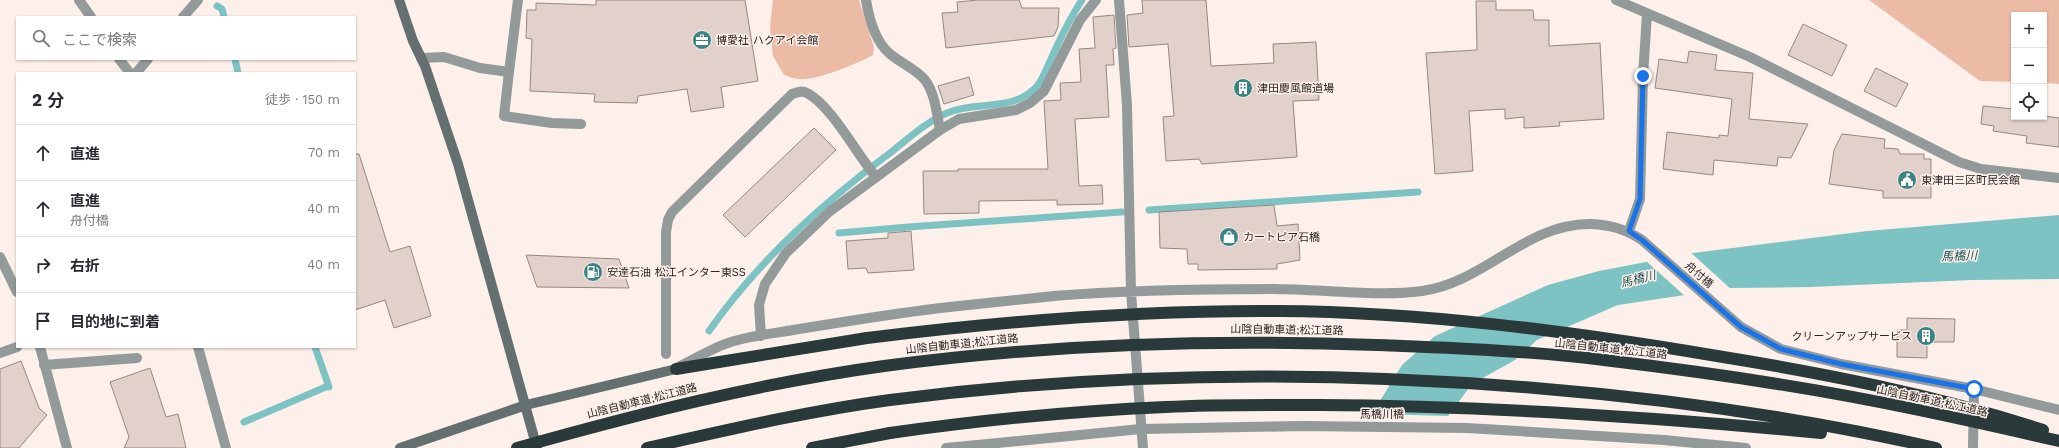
<!DOCTYPE html>
<html lang="ja">
<meta charset="utf-8">
<style>
:root{--surface:#fff;--page:#f2f2f3;--text:#2b2b33;--muted:#7c7c81;--line:#e1e1e2}
body{margin:0;font-family:"Work Sans","Noto Sans JP",sans-serif;background:var(--page);color:var(--text)}
.controls{position:absolute;right:12px;top:12px;display:grid;overflow:hidden;border-radius:0px;box-shadow:0 1px 3px #0004}
.controls button{width:36px;height:36px;display:grid;place-items:center;padding:0;border:0;border-bottom:1px solid var(--line);background:var(--surface);color:var(--text);font:20px sans-serif}
.stop{position:absolute;width:12px;height:12px;margin:-9px;border:3px solid #1a73e8;border-radius:50%;background:#fff}
.stop.end{background:#1a73e8;border-color:#fff;box-shadow:0 1px 4px #0008}
.list{margin:0;padding:0;list-style:none}
h2{display:flex;justify-content:space-between;align-items:center;height:52px;margin:0;padding:0 16px;font-size:17px}
h2 small{font-size:13px;font-weight:400;color:var(--muted)}
.list li{display:grid;grid-template-columns:26px 1fr auto;gap:12px;align-items:center;box-sizing:border-box;height:56px;padding:0 16px;border-top:1px solid var(--line)}
.list b{display:block;font-size:15px;white-space:nowrap}
.list p{margin:0;font-size:13px;white-space:nowrap;color:var(--muted)}
.list em{font-size:13px;font-style:normal;color:var(--muted)}
.icon{flex:none;width:22px;height:22px;fill:none;stroke:currentColor;stroke-width:2;stroke-linecap:round;stroke-linejoin:round}
.map{position:relative;flex:none;width:2059px;height:448px;overflow:hidden}
.search{position:absolute;background:var(--surface);box-shadow:0 1px 3px #0004;left:16px;top:16px;width:340px;height:44px;display:flex;align-items:center;gap:10px;box-sizing:border-box;padding:0 14px;border-radius:0px;color:var(--muted);font-size:15px}
.panel{position:absolute;background:var(--surface);box-shadow:0 1px 3px #0004;left:16px;top:72px;width:340px;height:276px;border-radius:0px}
.map>svg:first-child{display:block}
.green{fill:#ecbba6}
.water{fill:#7ec3c3}
.pier{fill:#fdf0ea}
.lines{fill:none;stroke-linecap:round;stroke-linejoin:round}
.stream{stroke:#7ec3c3;stroke-width:7}
.building{fill:#e2d1ca;stroke:#968780}
.lane{stroke:#929a9a;stroke-width:10}
.street{stroke:#929a9a;stroke-width:10}
.secondary{stroke:#647070;stroke-width:10}
.highway{stroke:#2a3a3a;stroke-width:12}
.highway-bridge{stroke:#2a3a3a;stroke-width:12}
.route{stroke:#1a73e8;stroke-width:5}
.labels{text-anchor:middle;dominant-baseline:central;stroke-width:3;stroke-linejoin:round;paint-order:stroke}
.poi-label{font-size:11px;fill:#2c2623;stroke:#fdf0ea;text-anchor:start}
.street-label{font-size:11px;fill:#2c2623;stroke:#fdf0ea}
.water-label{font-size:12px;font-style:italic;fill:#185454;stroke:#fdf0ea}
</style>
<div class="map">
<svg width="2059" height="448" viewBox="0 0 2059 448">
<rect width="100%" height="100%" fill="#fdf0ea"/>
<!-- green -->
<path class="green" d="M773 0H859L874 47 873 55C857 64 816 81 799 79 794 79 788 76 784 75L773 56 770 27Z
M1869 0H2059V84L2044 83V15H2014V82L1980 81Z"/>
<!-- water -->
<path class="water" d="M2059 215V279L1972 280 1810 287 1732 288 1618 305 1537 340 1515 360 1472 384 1424 448H1351L1402 365 1435 336 1548 285 1599 271 1693 253 1867 231Z"/>
<!-- pier -->
<path class="pier" d="M1689 251 1732 290 1686 297 1645 260Z
M1370 414 1450 416 1426 448H1349Z"/>
<g class="lines">
<!-- stream -->
<path class="stream" d="M217 6 222 9 224 17
M235 59 238 73
M1149 210 1418 192
M839 233 908 227 1122 212
M709 331C758 261 822 204 890 153 908 139 926 122 947 113 977 100 1013 113 1037 86 1043 79 1047 67 1051 59 1060 39 1070 18 1082 0
M315 347 329 387
M244 422 328 386"/>
</g>
<!-- building -->
<path class="building" d="M596 0H745L758 81 721 87 724 107 691 112 687 89 638 96 637 103 594 102 595 94 530 91 532 39 526 38 527 10H536V3L596 5Z
M978 0H1019L1022 8H1059L1058 27 1054 36 946 48 942 13 958 12 957 2Z
M1142 0H1206L1211 66 1274 63 1273 44 1316 42 1319 100 1293 101 1297 157 1202 164 1199 159 1166 161 1163 117 1174 116 1168 44 1129 47 1127 15 1143 13Z
M1476 1H1496V10H1533L1534 20H1549V46L1600 43 1604 119 1559 122 1560 126 1524 128V117L1505 119V109L1469 111 1473 171 1435 174 1426 53 1477 50Z
M1114 15 1116 48 1113 49 1114 65H1106L1109 117 1075 119 1079 186 1102 185 1103 204 1057 205V200L979 201V213L924 214 923 171H958V169H1048L1044 101 1061 100 1060 83 1081 82 1079 49 1095 48 1093 17Z
M1803 24 1847 45 1832 76 1788 55Z
M1689 51 1717 55 1715 70 1753 73 1749 119 1808 124 1791 158 1778 157 1777 166 1714 160 1713 175 1663 169 1667 132 1719 138V135L1728 136 1732 99 1655 88 1659 59 1687 63Z
M1876 68 1908 84 1896 107 1864 91Z
M969 77 974 95 944 104 938 86Z
M1983 106 2014 109V117L2044 116 2059 118V147L2026 143 2027 136 1993 131 1994 126 1981 124Z
M814 128 836 150 745 237 723 215Z
M1842 134 1885 139 1884 148 1898 149 1900 154H1924V159H1931V198H1883V191L1829 184 1834 150Z
M355 154H359L390 252 410 246 431 316 394 328 385 300 355 310Z
M1274 205 1277 226 1298 224 1300 260 1277 264V269L1198 270V264H1188L1187 249 1160 248 1159 212Z
M911 231 914 270 868 273 866 268 848 269 846 241 888 238V233Z
M526 255 619 259 629 288 537 287Z
M1907 318 1955 319 1954 342H1927V358L1897 357V330H1907Z
M21 361 39 408 47 415 19 448H0V369Z
M150 368 166 417 178 414 186 448H124L129 437 110 382Z"/>
<g class="lines">
<!-- lane -->
<path class="lane" d="M509 72 504 116 552 123 581 124
M666 354V232L668 220 672 212 792 94C797 92 802 90 807 93 832 106 857 155 876 177"/>
<!-- street -->
<path class="street" d="M79 0 91 17
M866 0C869 18 875 41 889 53 900 63 915 68 925 80 935 93 937 115 940 130
M1119 0 1127 105 1131 292 1143 448
M1616 0 1750 57 1959 162 1981 169 2059 178
M183 17 198 0
M421 58 444 57 480 68 509 72 518 0
M119 59 130 73
M136 73 148 59
M1629 231 1640 199 1643 76 1647 14
M0 257 17 292
M761 336 759 305 765 284 786 253 829 212 940 130 959 119 1016 110 1030 103 1044 91 1080 20 1096 0
M40 347 67 448
M198 347 226 448
M0 353 17 347
M44 365 137 358
M680 366C693 360 706 352 720 346 742 337 769 334 793 330 842 322 891 314 940 308 978 304 1016 300 1054 296 1127 290 1200 289 1273 289 1320 289 1376 297 1422 291 1484 283 1526 223 1591 224 1611 225 1625 229 1642 240L1741 327 1781 349 1841 364 1974 389 2059 410
M946 448 1141 429 1304 426 1467 428 1664 440 1746 448
M1973 448 1974 389"/>
<!-- secondary -->
<path class="secondary" d="M399 0 413 41 425 66 458 164 537 448
M400 448 526 405 676 369"/>
<!-- highway -->
<path class="highway" d="M676 369 867 338
M812 448 890 433"/>
<!-- highway-bridge -->
<path class="highway-bridge" d="M867 338C1003 321 1140 310 1278 311 1423 312 1568 331 1711 355 1823 373 1936 395 2043 430
M890 433C982 420 1073 411 1166 407 1217 404 1269 405 1320 405 1488 406 1654 417 1821 433
M517 448C638 414 760 383 884 366 1048 344 1212 339 1377 345 1455 348 1534 351 1612 361 1713 373 1814 388 1914 409 1962 419 2011 430 2059 441
M647 448C727 430 808 411 890 400 1105 372 1320 370 1535 388 1670 399 1804 418 1936 448"/>
</g>
<g class="lines">
<!-- route -->
<path class="route" d="M1643 76 1640 199 1629 231 1642 240 1741 327 1781 349 1841 364 1974 389"/>
</g>
<!-- icons -->
<defs>
<symbol id="office-disc" viewBox="-11 -11 22 22"><circle r="9.5" fill="#3b8484" stroke="#fdf0ea"/><path d="M-6-3h4V-5.5h4V-3h4V5H-6ZM-1-4.5V-3h2v-1.5ZM-6 0V1H6V0Z" fill="#fff"/></symbol>
<symbol id="building-disc" viewBox="-11 -11 22 22"><circle r="9.5" fill="#3b8484" stroke="#fdf0ea"/><path d="M-4-6H4V6H1V3H-1V6H-4ZM-2.5-4.3h1.7v1.8h-1.7ZM.8-4.3h1.7v1.8H.8ZM-2.5-1h1.7V.8h-1.7ZM.8-1h1.7V.8H.8Z" fill="#fff"/></symbol>
<symbol id="civic-disc" viewBox="-11 -11 22 22"><circle r="9.5" fill="#3b8484" stroke="#fdf0ea"/><path d="M-.6-6.5H3V-4.5H.6V-3L4-1V1h2V6H-6V1h2V-1L-.6-3ZM-1.2 2.5V6h2.4V2.5Z" fill="#fff"/></symbol>
<symbol id="shop-disc" viewBox="-11 -11 22 22"><circle r="9.5" fill="#3b8484" stroke="#fdf0ea"/><path d="M-5-2.5h2.3a2.7 3.5 0 0 1 5.4 0H5L5.5 6h-11ZM-1.5-2.5h3a1.5 2.3 0 0 0-3 0Z" fill="#fff"/></symbol>
<symbol id="fuel-disc" viewBox="-11 -11 22 22"><circle r="9.5" fill="#3b8484" stroke="#fdf0ea"/><path d="M-5.5-6h7V0h2V4h1.3V-2.5L3-4.5l.8-.8L6-3V5H2.5V1h-1V6h-7ZM-4.2-4.7v3.2H.2V-4.7Z" fill="#fff"/></symbol>
</defs>
<g fill-rule="evenodd">
<use href="#office-disc" x="691" y="29" width="22" height="22"/>
<use href="#building-disc" x="1232" y="77" width="22" height="22"/>
<use href="#civic-disc" x="1896" y="169" width="22" height="22"/>
<use href="#shop-disc" x="1218" y="226" width="22" height="22"/>
<use href="#fuel-disc" x="582" y="261" width="22" height="22"/>
<use href="#building-disc" x="1915" y="325" width="22" height="22"/>
</g>
<g class="labels">
<!-- poi labels -->
<g class="poi-label">
<text x="716" y="40">博愛社 ハクアイ会館</text>
<text x="1257" y="88">津田慶風館道場</text>
<text x="1921" y="180">東津田三区町民会館</text>
<text x="1243" y="237">カートピア石橋</text>
<text x="607" y="272">安達石油 松江インター東SS</text>
<text x="1912" y="336" text-anchor="end">クリーンアップサービス</text>
</g>
<!-- street labels -->
<g class="street-label">
<text transform="translate(1699 275) rotate(41)">舟付橋</text>
<text transform="translate(1287 330) rotate(1)">山陰自動車道;松江道路</text>
<text transform="translate(962 344) rotate(-6)">山陰自動車道;松江道路</text>
<text transform="translate(1611 349) rotate(6)">山陰自動車道;松江道路</text>
<text transform="translate(642 401) rotate(-14)">山陰自動車道;松江道路</text>
<text transform="translate(1932 401) rotate(12)">山陰自動車道;松江道路</text>
<text x="1382" y="414">馬橋川橋</text>
</g>
<!-- water labels -->
<g class="water-label">
<text transform="translate(1959 256) rotate(-2)">馬橋川</text>
<text transform="translate(1638 279) rotate(-14)">馬橋川</text>
</g>
</g>
</svg>
<div class="controls">
<button>+</button>
<button>−</button>
<button><svg class="icon" aria-label="locate" viewBox="0 0 24 24"><circle cx="12" cy="12" r="6"/><path d="M12 2v4M12 18v4M2 12h4M18 12h4"/></svg></button>
</div>
<div class="stop" style="left:1974px;top:389px"></div>
<div class="stop end" style="left:1643px;top:76px"></div>
<div class="search"><svg class="icon" aria-label="search" viewBox="0 0 24 24"><circle cx="10" cy="10" r="6"/><path d="M15 15l6 6"/></svg>ここで検索</div>
<section class="panel">
<h2>2 分<small>徒歩 · 150 m</small></h2>
<ul class="list">
<li><svg class="icon" aria-label="ahead" viewBox="0 0 24 24"><path d="M12 20V5M6 11l6-6 6 6"/></svg><div><b>直進</b></div><em>70 m</em></li>
<li><svg class="icon" aria-label="ahead" viewBox="0 0 24 24"><path d="M12 20V5M6 11l6-6 6 6"/></svg><div><b>直進</b><p>舟付橋</p></div><em>40 m</em></li>
<li><svg class="icon" aria-label="right" viewBox="0 0 24 24"><path d="M7 20v-9h11M14 6l5 5-5 5"/></svg><div><b>右折</b></div><em>40 m</em></li>
<li><svg class="icon" aria-label="arrive" viewBox="0 0 24 24"><path d="M6 21V4h12l-3 4 3 4H6"/></svg><div><b>目的地に到着</b></div></li>
</ul>
</section>
</div>
